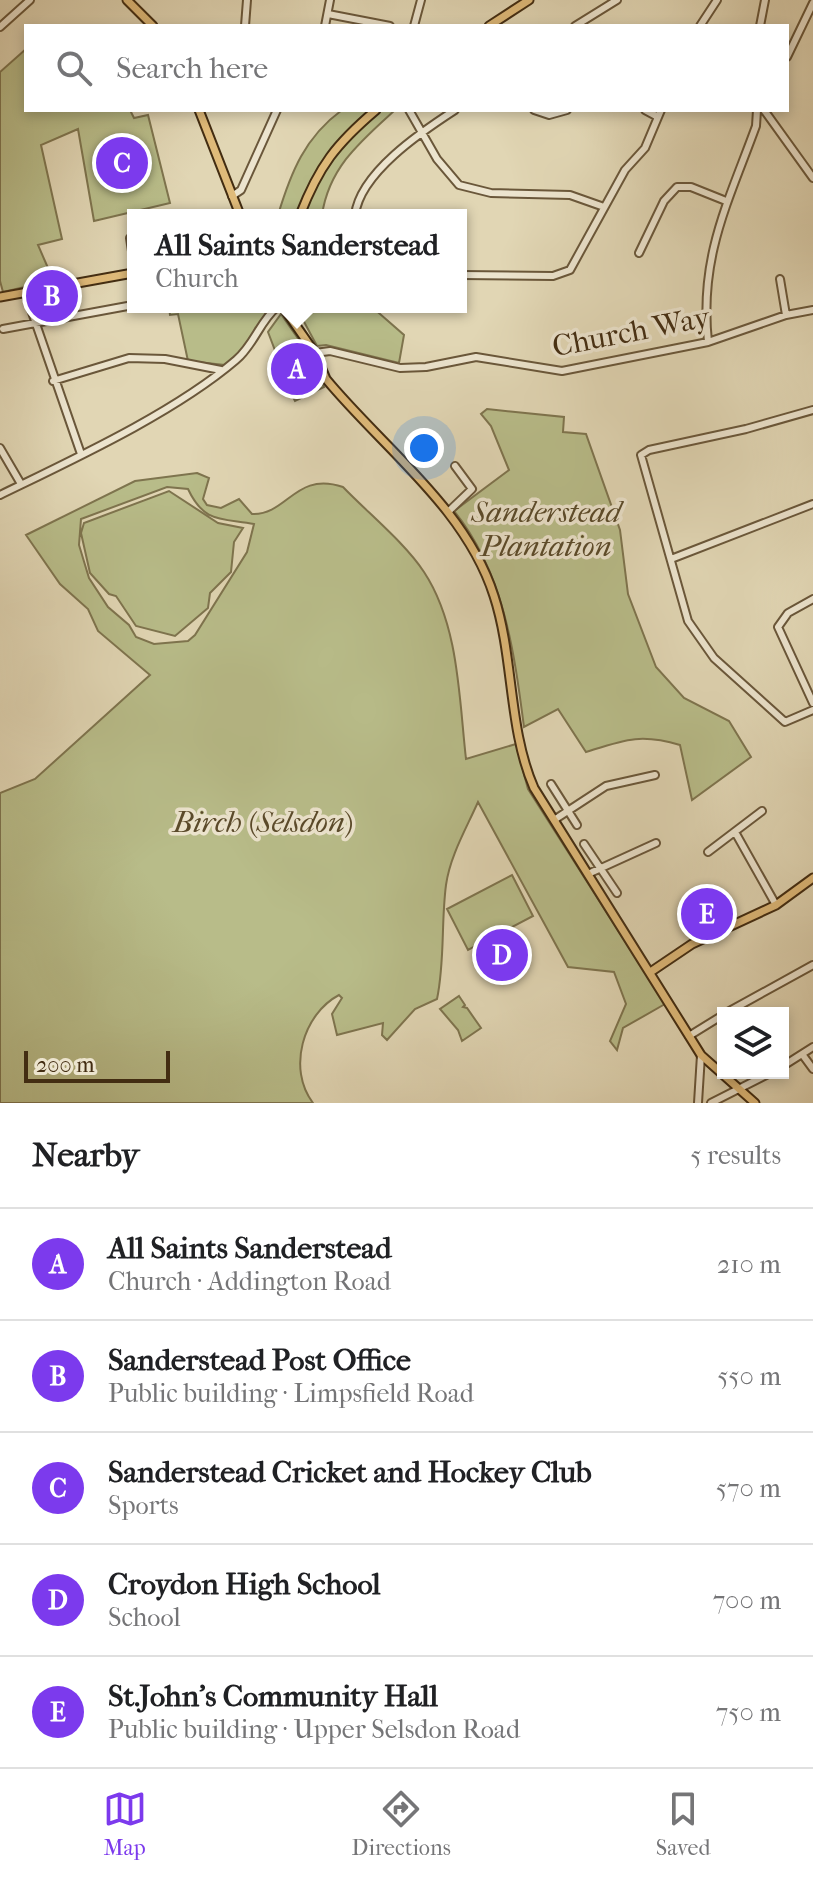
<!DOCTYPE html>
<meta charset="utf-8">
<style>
:root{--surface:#fff;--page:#f2f2f2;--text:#202124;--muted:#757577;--line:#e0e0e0;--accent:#7c3aed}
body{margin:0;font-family:"IM FELL French Canon",serif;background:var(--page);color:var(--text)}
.controls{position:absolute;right:24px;bottom:24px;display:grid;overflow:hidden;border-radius:0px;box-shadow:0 4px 12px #0003}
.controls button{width:72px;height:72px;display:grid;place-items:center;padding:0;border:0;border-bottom:2px solid var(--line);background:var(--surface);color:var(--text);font:40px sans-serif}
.scale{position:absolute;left:24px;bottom:20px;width:146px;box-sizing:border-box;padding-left:8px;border:4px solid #432d12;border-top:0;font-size:22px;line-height:28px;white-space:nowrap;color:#432d12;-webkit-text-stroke:6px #ece4ce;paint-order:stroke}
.you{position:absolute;left:424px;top:448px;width:28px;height:28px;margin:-20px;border:6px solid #fff;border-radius:50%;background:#1a73e8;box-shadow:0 0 0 12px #1a73e833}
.badge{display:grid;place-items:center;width:52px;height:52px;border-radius:50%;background:var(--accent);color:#fff;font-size:26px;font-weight:700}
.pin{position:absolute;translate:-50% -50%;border:4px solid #fff;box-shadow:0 2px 8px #0006}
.popup{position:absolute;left:127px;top:209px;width:340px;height:104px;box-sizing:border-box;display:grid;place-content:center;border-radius:0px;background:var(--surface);filter:drop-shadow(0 2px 6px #0005);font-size:26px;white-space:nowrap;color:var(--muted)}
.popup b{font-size:30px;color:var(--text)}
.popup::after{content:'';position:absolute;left:50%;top:100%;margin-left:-16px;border:16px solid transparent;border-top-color:var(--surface)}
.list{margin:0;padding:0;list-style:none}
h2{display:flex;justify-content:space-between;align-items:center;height:104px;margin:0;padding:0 32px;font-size:34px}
h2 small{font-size:26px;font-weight:400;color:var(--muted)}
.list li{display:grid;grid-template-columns:52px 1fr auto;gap:24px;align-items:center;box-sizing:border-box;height:112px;padding:0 32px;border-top:2px solid var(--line)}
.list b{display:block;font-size:30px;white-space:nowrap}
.list p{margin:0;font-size:26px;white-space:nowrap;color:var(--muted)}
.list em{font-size:26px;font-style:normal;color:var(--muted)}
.icon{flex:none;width:44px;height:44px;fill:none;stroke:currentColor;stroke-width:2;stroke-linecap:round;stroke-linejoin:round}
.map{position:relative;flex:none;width:813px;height:1103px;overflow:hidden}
.search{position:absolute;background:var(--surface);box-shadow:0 4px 12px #0003;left:24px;right:24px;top:24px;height:88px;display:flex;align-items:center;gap:20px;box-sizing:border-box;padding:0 28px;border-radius:0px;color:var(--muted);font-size:30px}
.sheet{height:664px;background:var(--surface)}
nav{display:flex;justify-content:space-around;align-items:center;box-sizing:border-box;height:112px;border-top:2px solid var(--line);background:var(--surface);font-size:22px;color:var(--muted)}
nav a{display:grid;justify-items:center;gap:4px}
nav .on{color:var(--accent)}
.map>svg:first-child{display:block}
.green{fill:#b8bc89;stroke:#7e744e;stroke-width:2;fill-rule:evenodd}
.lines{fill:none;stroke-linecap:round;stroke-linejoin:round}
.minor-casing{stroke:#6a573a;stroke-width:10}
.major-casing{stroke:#432d12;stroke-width:11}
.minor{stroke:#ece4ce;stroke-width:6}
.major{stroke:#e0bb7a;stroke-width:7}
.labels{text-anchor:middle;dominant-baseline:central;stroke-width:7;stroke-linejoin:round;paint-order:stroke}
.street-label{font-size:30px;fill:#432d12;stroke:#ece4ce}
.park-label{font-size:30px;font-style:italic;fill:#5a4a2a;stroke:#ece4ce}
</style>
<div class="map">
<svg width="813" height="1103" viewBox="0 0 813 1103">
<rect width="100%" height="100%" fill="#e1d6b4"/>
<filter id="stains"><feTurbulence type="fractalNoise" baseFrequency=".0025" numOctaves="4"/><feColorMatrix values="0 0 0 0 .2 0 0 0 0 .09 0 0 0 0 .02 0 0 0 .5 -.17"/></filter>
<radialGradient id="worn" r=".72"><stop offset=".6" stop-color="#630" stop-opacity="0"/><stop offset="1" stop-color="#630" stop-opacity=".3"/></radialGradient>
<!-- green -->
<path class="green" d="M26 49V110H130L134 118 148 115 170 203 94 221 78 129 41 145 62 239 38 245 48 268 39 271 42 283 3 292 0 281V72Z
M342 110H395C361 141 329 167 322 215H278C291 172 305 137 342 110Z
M169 307H270L247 345 225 365 188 361 178 314 170 315Z
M320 307H372L404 335 399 363 326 345 317 346 302 318Z
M281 314 308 353 324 387 295 401 277 365 279 361 268 332Z
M487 409 564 417 563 432 586 434 620 530 628 594 656 667 684 698 729 721 751 757 692 800 680 745C640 733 624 740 586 752L558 709 524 727C514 651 504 573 454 511L509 470 491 426 481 414Z
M197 473 209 478 203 499 207 505 221 508 239 499 252 514C288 515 295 471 343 487 368 513 405 543 424 572 459 625 459 698 466 759L516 744 528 789 665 1004 623 1028 617 1050 610 1041 626 1004 614 972 568 967 478 802C466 829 450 856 446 885 441 923 445 961 437 999L415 1009 387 1040 382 1035 383 1023 337 1035 332 1014 342 998 339 995C303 1014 287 1069 313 1103H0V793L35 779 150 675 98 631 88 609 60 584 26 535 135 481ZM167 487 188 489C204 523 220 518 254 524L247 552 195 635 188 641 154 644 136 637 129 625 108 607 89 578 79 545 81 519Z
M169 491 218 523 243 528 234 542 231 572 210 593 208 608 175 636 136 626 116 596 109 594 90 573 81 533 84 523Z
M512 875 533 916 468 950 447 909Z
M459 996 465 1005 463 1007 467 1008 481 1028 462 1041 458 1030 440 1009Z"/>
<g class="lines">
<defs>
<path id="minor" d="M328 14 390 26
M245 26 247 0
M325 26 330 0
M414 26 421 0
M575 26 617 0
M700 26 717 0
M760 26 765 0
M0 27 30 0
M787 57 813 3
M409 110 437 159 459 185 491 193 570 195 604 207
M534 110 549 115 567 110
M645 110 658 117
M764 110 813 178
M232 196 241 190 277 110
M355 215C360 173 421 132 455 110
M130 238 133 258
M639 253 664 201 677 187H691L726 201
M461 275 553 276 570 270 625 170 645 148 661 110
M780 279 786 315
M25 292 81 454
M3 329 133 305
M708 342C699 257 728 203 756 126L757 110
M315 353 330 351 400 368 426 367 476 357 562 371 708 342 786 315 813 310
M53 381 129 358 165 359 221 370
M813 410 746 429 649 450 641 455 688 621 714 658 785 722 813 710
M0 448 21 484
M0 495C74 459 174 413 236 360 254 345 260 321 277 307
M448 512 472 489 455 466
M671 559 813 504
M813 599 788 613 778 627 813 703
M551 784 577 825
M554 820 606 786 655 775
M735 832 776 905
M584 844 617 893
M708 852 762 811
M588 874 656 843
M726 1013 813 965
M689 1036 723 1015
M802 1054 813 1069
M783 1066 813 1047
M698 1103 701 1055
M711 1103 770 1073"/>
<path id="major" d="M127 0 153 26
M489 26 529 0
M199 110 240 215
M300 215C319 166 336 144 376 110
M0 297 133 273
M283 307 315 353 326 379C383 448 466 508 494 596 514 657 508 729 534 788L701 1055 755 1103
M652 971 692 944 776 905 813 878"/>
</defs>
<!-- minor casing -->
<use href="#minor" class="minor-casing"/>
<!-- major casing -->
<use href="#major" class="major-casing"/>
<!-- minor -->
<use href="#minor" class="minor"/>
<!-- major -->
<use href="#major" class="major"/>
</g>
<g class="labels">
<!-- street labels -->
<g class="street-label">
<text transform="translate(631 332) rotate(-11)">Church Way</text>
</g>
<!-- park labels -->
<g class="park-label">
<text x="546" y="512">Sanderstead<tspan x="546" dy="34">Plantation</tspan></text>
<text x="263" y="822">Birch (Selsdon)</text>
</g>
</g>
<rect width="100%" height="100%" filter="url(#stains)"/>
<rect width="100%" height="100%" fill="url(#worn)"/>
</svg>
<div class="controls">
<button><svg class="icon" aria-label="layers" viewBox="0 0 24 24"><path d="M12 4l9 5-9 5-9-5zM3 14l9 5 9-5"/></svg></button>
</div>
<div class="scale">200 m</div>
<div class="you"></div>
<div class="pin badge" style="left:297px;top:369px">A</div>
<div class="popup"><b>All Saints Sanderstead</b>Church</div>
<div class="pin badge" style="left:52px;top:296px">B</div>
<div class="pin badge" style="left:122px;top:163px">C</div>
<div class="pin badge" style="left:502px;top:955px">D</div>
<div class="pin badge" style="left:707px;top:914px">E</div>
<div class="search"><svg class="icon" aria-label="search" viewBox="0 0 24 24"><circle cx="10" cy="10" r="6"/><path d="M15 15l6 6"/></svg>Search here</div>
</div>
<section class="sheet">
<h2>Nearby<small>5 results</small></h2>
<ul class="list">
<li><span class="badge">A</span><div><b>All Saints Sanderstead</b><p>Church · Addington Road</p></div><em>210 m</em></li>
<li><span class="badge">B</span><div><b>Sanderstead Post Office</b><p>Public building · Limpsfield Road</p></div><em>550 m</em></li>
<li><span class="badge">C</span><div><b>Sanderstead Cricket and Hockey Club</b><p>Sports</p></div><em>570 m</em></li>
<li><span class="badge">D</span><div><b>Croydon High School</b><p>School</p></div><em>700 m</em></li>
<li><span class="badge">E</span><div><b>St.John's Community Hall</b><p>Public building · Upper Selsdon Road</p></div><em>750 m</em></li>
</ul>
</section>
<nav>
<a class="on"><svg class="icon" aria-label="map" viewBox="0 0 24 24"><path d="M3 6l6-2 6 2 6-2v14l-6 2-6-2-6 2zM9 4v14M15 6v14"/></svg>Map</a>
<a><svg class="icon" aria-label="directions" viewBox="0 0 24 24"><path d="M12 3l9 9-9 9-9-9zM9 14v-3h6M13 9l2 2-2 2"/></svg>Directions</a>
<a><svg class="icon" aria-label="saved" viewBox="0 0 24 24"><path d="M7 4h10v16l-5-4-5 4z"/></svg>Saved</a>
</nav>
